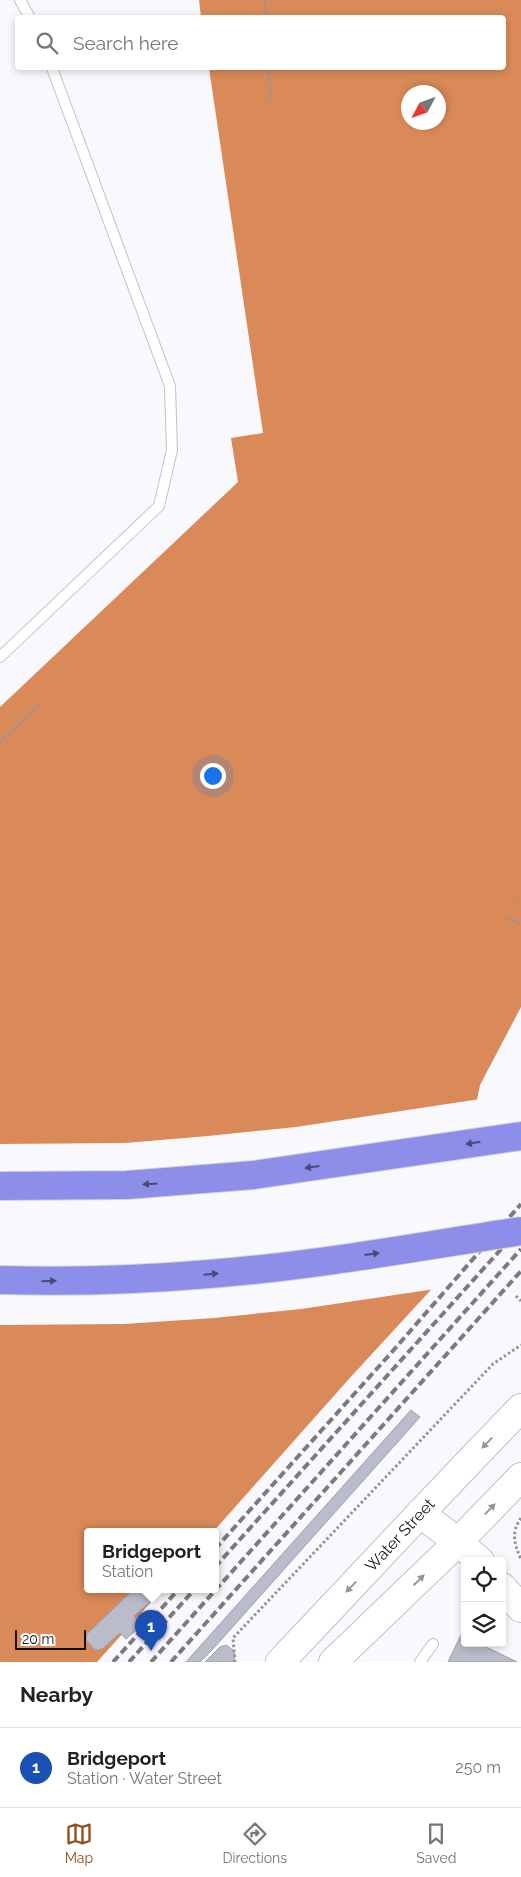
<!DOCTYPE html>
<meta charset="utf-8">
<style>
:root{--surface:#fff;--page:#f6f6f6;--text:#222;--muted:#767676;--line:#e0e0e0;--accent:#904d1e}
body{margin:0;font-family:Raleway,sans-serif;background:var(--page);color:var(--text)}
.controls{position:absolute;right:15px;bottom:15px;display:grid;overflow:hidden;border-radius:5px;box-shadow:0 2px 8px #0003}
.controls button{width:45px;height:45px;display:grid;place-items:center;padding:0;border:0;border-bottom:1px solid var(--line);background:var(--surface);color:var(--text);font:25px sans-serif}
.compass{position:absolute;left:401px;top:85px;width:45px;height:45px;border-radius:50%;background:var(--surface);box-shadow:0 2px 8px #0003;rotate:229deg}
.scale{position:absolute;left:15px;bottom:12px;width:71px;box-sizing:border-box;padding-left:5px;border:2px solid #131318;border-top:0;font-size:14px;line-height:18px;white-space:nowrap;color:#131318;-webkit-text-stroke:4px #fff;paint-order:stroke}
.you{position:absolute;left:212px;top:775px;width:18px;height:18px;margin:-12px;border:4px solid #fff;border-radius:50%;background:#1a73e8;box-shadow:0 0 0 8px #1a73e833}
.badge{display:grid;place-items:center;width:32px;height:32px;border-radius:50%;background:var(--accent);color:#fff;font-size:16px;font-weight:700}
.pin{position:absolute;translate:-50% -41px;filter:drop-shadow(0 1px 2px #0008)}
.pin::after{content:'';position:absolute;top:26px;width:18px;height:15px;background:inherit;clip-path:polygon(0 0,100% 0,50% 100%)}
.popup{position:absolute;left:84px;top:1528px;width:135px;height:65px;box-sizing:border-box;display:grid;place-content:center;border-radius:5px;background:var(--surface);filter:drop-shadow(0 1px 4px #0005);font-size:16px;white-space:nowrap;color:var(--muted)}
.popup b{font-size:19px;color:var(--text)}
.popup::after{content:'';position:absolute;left:50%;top:100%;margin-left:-10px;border:10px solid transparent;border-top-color:var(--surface)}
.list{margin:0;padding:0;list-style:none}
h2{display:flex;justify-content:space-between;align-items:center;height:65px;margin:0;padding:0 20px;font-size:21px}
h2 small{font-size:16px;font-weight:400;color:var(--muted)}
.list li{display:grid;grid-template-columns:32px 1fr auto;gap:15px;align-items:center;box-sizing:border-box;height:80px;padding:0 20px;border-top:1px solid var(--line)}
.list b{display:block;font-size:19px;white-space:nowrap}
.list p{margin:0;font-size:16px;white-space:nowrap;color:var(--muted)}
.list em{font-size:16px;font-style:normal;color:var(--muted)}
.icon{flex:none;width:28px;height:28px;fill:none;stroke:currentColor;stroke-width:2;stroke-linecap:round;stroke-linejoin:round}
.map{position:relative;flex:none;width:521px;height:1662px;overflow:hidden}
.search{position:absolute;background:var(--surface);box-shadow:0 2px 8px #0003;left:15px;right:15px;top:15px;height:55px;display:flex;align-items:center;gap:12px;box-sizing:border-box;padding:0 18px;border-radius:5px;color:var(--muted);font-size:19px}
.sheet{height:145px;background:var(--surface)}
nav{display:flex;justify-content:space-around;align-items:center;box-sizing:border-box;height:70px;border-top:1px solid var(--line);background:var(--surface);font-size:14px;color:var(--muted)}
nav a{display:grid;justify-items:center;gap:2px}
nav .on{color:var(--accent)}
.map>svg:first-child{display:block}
.water{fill:#da8a58;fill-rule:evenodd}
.pier{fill:#f9f9fd}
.building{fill:#bbbccb;stroke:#9c9eac}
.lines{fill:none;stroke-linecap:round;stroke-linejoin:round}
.lane-casing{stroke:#bfc0cf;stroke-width:12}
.secondary-casing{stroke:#bfc0cf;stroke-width:30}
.highway-casing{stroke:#d5d5d5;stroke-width:30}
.path{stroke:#959599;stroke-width:3;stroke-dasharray:2.5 2.5;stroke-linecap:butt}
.lane{stroke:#fff;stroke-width:10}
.secondary{stroke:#fff;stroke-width:28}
.highway{stroke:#8d8ee9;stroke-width:28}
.rail{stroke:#7b7b7f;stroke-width:4;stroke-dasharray:8 4;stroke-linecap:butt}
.highway-bridge-casing{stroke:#d5d5d5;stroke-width:30;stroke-linecap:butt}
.highway-bridge{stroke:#8d8ee9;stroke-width:28}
.oneway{fill:#4a4a76}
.oneway2{fill:#959597}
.labels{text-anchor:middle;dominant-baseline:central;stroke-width:5;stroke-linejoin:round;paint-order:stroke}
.street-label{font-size:16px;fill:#131318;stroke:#fff}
</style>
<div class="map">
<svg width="521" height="1662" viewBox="0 0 521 1662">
<rect width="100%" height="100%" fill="#f9f9fd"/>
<!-- water -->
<path class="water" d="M199 0H521V1007L480 1085 440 1280 348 1380 213 1532H87V1590H162L97 1662H0V707L238 482 231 438 263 433 209 68H504V18L201 17ZM408 92H438V122H408Z"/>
<!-- pier -->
<path class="pier" d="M480 1099 443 1280 435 1289 301 1309 214 1318 124 1324 0 1325V1144L125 1143 208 1136 296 1127Z"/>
<!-- building -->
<path class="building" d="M411 1410 420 1417 212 1650 200 1662H186Z
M133 1590H148L152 1594 151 1601 134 1616 142 1625 126 1639 120 1633 102 1649 98 1650 94 1649 86 1640 87 1634Z
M461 1635 465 1637V1643H478L517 1662H448Z
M226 1645 233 1650 235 1655 233 1662H205L220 1647Z"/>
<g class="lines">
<defs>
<path id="lane" d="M20 0 30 18
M0 657 159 506 172 450 170 386 52 68
M420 1662 433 1644"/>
<path id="secondary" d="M420 1513 458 1542 480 1561
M502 1587 521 1608
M280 1662C360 1578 439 1492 521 1408
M333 1662 458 1542 521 1477"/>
<path id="highway" d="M0 1186 127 1185 254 1175 521 1136"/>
</defs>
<!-- lane casing -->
<use href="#lane" class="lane-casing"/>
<!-- secondary casing -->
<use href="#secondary" class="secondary-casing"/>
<!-- highway casing -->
<use href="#highway" class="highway-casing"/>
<!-- path -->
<path class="path" d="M265 0 266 18
M269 68 270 101
M0 742 38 706
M517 901 521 903
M508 918 521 925
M516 1296 521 1301
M521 1518C511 1532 514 1544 521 1559
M235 1662 233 1638 493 1364 521 1345"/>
<!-- lane -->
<use href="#lane" class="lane"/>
<!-- secondary -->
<use href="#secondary" class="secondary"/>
<!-- highway -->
<use href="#highway" class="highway"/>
<!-- rail -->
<path class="rail" d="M215 1549 391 1353 521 1204
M215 1567 521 1227
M113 1662 178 1590
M129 1662 194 1590
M151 1662 521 1249
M171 1662 521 1271"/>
<defs>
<path id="highway-bridge" d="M0 1280C69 1282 139 1280 209 1274 313 1266 417 1247 521 1231"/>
</defs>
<!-- highway-bridge casing -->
<use href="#highway-bridge" class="highway-bridge-casing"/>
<!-- highway-bridge -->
<use href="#highway-bridge" class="highway-bridge"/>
</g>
<!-- one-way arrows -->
<defs><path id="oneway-solid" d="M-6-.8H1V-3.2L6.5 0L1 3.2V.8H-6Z" transform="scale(1.25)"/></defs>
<g class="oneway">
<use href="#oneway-solid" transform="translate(473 1143) rotate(171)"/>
<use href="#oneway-solid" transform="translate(312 1167) rotate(172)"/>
<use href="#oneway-solid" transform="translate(150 1184) rotate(176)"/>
<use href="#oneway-solid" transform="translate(372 1254) rotate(-8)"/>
<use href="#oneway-solid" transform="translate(211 1274) rotate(-5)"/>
<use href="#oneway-solid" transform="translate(49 1281) rotate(-1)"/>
</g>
<g class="oneway2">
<use href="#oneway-solid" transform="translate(487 1443) rotate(134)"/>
<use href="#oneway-solid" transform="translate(490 1509) rotate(-46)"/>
<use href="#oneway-solid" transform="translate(419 1580) rotate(-44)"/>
<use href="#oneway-solid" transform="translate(351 1587) rotate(134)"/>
</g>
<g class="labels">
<!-- street labels -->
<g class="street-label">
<text transform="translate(400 1535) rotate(-47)">Water Street</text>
</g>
</g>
</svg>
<div class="controls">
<button><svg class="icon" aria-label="locate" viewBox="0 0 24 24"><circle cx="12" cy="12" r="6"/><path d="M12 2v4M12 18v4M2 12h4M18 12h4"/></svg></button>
<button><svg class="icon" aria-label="layers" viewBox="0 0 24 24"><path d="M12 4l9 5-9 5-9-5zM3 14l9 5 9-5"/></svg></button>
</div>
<svg class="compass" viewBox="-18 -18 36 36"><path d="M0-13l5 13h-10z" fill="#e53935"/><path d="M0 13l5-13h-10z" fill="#767676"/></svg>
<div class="scale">20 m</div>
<div class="you"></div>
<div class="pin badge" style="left:151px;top:1651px;background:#1a4fb4">1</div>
<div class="popup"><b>Bridgeport</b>Station</div>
<div class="search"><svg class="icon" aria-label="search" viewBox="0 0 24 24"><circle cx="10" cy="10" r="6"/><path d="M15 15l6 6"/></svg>Search here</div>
</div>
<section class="sheet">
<h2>Nearby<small></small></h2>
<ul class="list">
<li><span class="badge" style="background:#1a4fb4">1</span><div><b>Bridgeport</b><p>Station · Water Street</p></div><em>250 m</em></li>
</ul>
</section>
<nav>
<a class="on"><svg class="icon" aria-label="map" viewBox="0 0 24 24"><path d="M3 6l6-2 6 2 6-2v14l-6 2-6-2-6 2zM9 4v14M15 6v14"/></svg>Map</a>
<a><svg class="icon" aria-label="directions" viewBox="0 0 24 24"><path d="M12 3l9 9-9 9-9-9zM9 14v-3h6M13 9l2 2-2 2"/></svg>Directions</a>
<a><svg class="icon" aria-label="saved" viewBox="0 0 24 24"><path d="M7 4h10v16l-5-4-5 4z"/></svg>Saved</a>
</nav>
